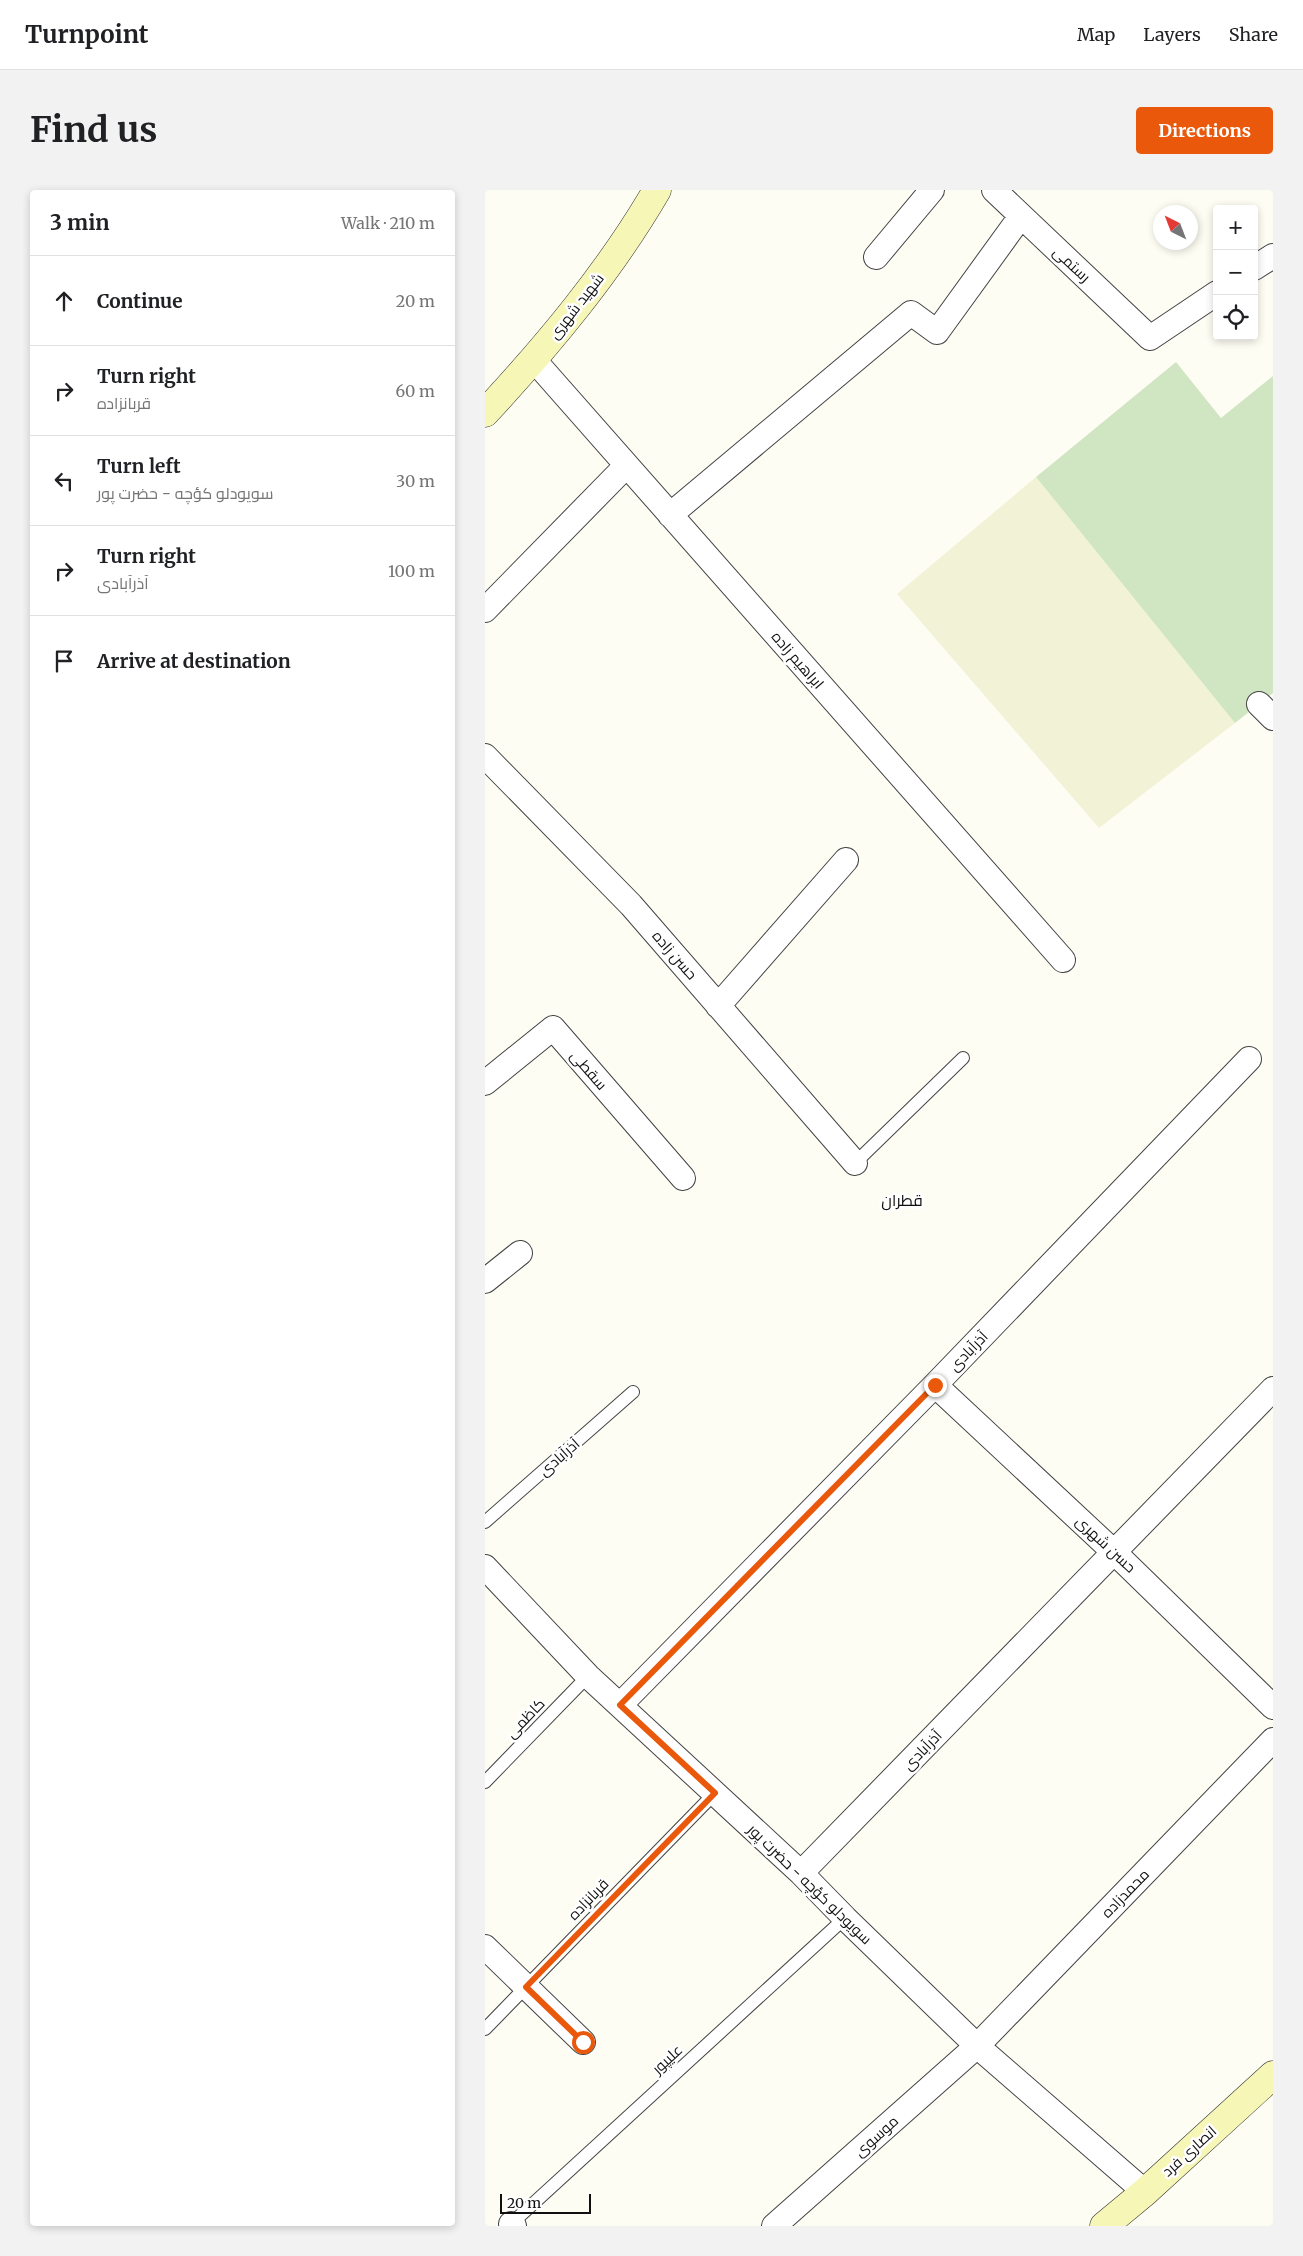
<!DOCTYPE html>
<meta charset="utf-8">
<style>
:root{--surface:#fff;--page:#f2f2f2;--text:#202124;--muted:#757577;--line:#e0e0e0;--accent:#ea580c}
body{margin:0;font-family:Merriweather,Cairo,serif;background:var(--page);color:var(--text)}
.controls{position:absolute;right:15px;top:15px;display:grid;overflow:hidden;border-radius:5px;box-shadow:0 2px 8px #0003}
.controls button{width:45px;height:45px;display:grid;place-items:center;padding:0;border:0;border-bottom:1px solid var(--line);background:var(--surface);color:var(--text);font:25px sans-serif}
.compass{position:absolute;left:668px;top:15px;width:45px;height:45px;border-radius:50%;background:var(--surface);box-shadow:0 2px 8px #0003;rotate:318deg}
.scale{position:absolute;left:15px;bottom:12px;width:91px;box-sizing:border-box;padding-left:5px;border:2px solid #101010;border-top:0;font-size:14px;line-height:18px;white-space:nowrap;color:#101010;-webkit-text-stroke:4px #fff;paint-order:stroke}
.stop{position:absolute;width:15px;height:15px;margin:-11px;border:4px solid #ea580c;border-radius:50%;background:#fff}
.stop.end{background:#ea580c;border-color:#fff;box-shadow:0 1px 5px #0008}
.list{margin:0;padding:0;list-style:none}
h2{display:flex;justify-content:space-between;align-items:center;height:65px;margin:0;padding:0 20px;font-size:21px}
h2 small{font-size:16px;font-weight:400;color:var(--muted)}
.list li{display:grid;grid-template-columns:32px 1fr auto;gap:15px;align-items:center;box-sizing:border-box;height:90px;padding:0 20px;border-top:1px solid var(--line)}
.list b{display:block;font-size:19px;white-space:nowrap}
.list p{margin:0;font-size:16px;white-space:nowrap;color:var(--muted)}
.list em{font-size:16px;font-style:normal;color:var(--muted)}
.icon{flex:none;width:28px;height:28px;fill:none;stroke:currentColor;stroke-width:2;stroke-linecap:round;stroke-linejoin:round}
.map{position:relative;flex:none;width:788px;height:2036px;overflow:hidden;border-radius:5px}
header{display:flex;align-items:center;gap:30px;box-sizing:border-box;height:70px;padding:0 25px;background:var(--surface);border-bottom:1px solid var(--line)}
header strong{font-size:24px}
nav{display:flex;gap:28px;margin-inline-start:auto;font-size:18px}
.intro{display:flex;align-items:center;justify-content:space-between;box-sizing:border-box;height:120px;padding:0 30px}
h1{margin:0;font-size:35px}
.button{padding:12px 22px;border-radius:5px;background:var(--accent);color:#fff;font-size:18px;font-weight:700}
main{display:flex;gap:30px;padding:0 30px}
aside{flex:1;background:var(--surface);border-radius:5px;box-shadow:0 2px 8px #0003}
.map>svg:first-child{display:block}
.farmland{fill:#f1f2d6}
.green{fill:#d0e5c1}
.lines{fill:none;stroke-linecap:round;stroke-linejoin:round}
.lane-casing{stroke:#434343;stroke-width:14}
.street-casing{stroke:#434343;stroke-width:26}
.secondary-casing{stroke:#323232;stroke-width:29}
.lane{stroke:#fff;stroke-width:12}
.street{stroke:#fff;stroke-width:24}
.secondary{stroke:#f6f6b7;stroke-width:28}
.route{stroke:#ea580c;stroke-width:6}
.labels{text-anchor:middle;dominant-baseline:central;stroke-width:5;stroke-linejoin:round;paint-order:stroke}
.street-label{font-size:15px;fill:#101010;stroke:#fff}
.neighbourhood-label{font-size:16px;fill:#101010;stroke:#fff}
</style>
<header>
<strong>Turnpoint</strong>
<nav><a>Map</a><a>Layers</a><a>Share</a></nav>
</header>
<div class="intro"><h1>Find us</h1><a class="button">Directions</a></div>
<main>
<aside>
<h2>3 min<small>Walk · 210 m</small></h2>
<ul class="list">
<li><svg class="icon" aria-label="ahead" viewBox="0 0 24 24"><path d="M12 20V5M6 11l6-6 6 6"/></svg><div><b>Continue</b></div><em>20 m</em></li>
<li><svg class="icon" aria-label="right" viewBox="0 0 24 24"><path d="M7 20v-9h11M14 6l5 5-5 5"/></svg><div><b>Turn right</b><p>قربانزاده</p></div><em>60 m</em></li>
<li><svg class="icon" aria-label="left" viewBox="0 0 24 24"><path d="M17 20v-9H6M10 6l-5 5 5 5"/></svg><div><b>Turn left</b><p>سویودلو کؤچه - حضرت پور</p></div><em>30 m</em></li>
<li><svg class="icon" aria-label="right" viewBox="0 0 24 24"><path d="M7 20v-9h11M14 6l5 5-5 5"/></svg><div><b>Turn right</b><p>آذرآبادی</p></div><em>100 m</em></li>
<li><svg class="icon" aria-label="arrive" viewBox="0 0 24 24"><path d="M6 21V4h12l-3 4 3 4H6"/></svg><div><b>Arrive at destination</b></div></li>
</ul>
</aside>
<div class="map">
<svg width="788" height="2036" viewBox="0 0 788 2036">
<rect width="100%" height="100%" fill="#fefdf4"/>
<!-- farmland -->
<path class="farmland" d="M551 287 750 533 614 638 412 404Z"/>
<!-- green -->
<path class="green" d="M691 172 736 228 788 186V503L750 533 551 287Z"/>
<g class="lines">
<defs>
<path id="lane" d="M370 973 478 868
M0 1332 148 1202
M0 1592 103 1486
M0 1839 230 1603
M26 2034 360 1728"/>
<path id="street" d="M509 0 665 148 732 103
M391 67 447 0
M769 78 788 66
M49 170 578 770
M185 325 426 123 452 142 536 26
M0 420 141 276
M774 514 788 528
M0 566 146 715 370 973
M233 816 361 670
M0 893 68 838 198 988
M0 1091 35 1063
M450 1195 630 1363 788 1517
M0 1377 103 1486 316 1683 360 1728 492 1856 660 2002
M135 1515 450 1195 764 869
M316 1683 788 1199
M0 1757 98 1852
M26 2034 29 2036
M289 2036 492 1856 788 1550"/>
<path id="secondary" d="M0 223C63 155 125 81 172 0
M619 2036 660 2002 788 1885"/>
</defs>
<!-- lane casing -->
<use href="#lane" class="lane-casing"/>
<!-- street casing -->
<use href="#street" class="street-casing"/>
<!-- secondary casing -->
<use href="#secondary" class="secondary-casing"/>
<!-- lane -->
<use href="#lane" class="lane"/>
<!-- street -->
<use href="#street" class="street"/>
<!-- secondary -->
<use href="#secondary" class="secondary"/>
</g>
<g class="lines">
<!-- route -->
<path class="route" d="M98 1852 41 1797 230 1603 135 1515 450 1195"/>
</g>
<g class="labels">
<!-- street labels -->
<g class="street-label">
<text transform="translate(587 74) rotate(43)">رستمی</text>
<text transform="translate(91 116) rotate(-52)">شهید شهری</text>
<text transform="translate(313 470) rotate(49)">ابراهیم زاده</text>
<text transform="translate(190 765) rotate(49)">حسن زاده</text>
<text transform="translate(104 880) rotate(49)">سقطی</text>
<text transform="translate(483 1161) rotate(-46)">آذرآبادی</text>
<text transform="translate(74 1267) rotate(-41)">آذرآبادی</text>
<text transform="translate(621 1354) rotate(43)">حسن شهری</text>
<text transform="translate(40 1528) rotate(-46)">کاظمی</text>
<text transform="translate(437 1560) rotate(-46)">آذرآبادی</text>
<text transform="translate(325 1694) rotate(44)">سویودلو کؤچه - حضرت پور</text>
<text transform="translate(640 1703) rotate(-46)">محمدزاده</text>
<text transform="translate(103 1709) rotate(-46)">قربانزاده</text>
<text transform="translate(182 1869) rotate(-43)">علیپور</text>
<text transform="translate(391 1946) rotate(-42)">موسوی</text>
<text transform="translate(704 1961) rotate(-42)">انصاری فرد</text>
</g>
<!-- neighbourhood labels -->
<g class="neighbourhood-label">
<text x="417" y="1010">قطران</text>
</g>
</g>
</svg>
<div class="controls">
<button>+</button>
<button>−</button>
<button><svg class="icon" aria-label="locate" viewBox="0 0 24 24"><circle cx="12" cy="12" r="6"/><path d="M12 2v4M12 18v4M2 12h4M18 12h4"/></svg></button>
</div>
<svg class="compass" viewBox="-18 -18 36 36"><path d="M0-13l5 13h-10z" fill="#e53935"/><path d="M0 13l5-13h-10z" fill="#757577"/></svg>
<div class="scale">20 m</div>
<div class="stop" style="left:98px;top:1852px"></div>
<div class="stop end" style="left:450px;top:1195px"></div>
</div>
</main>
